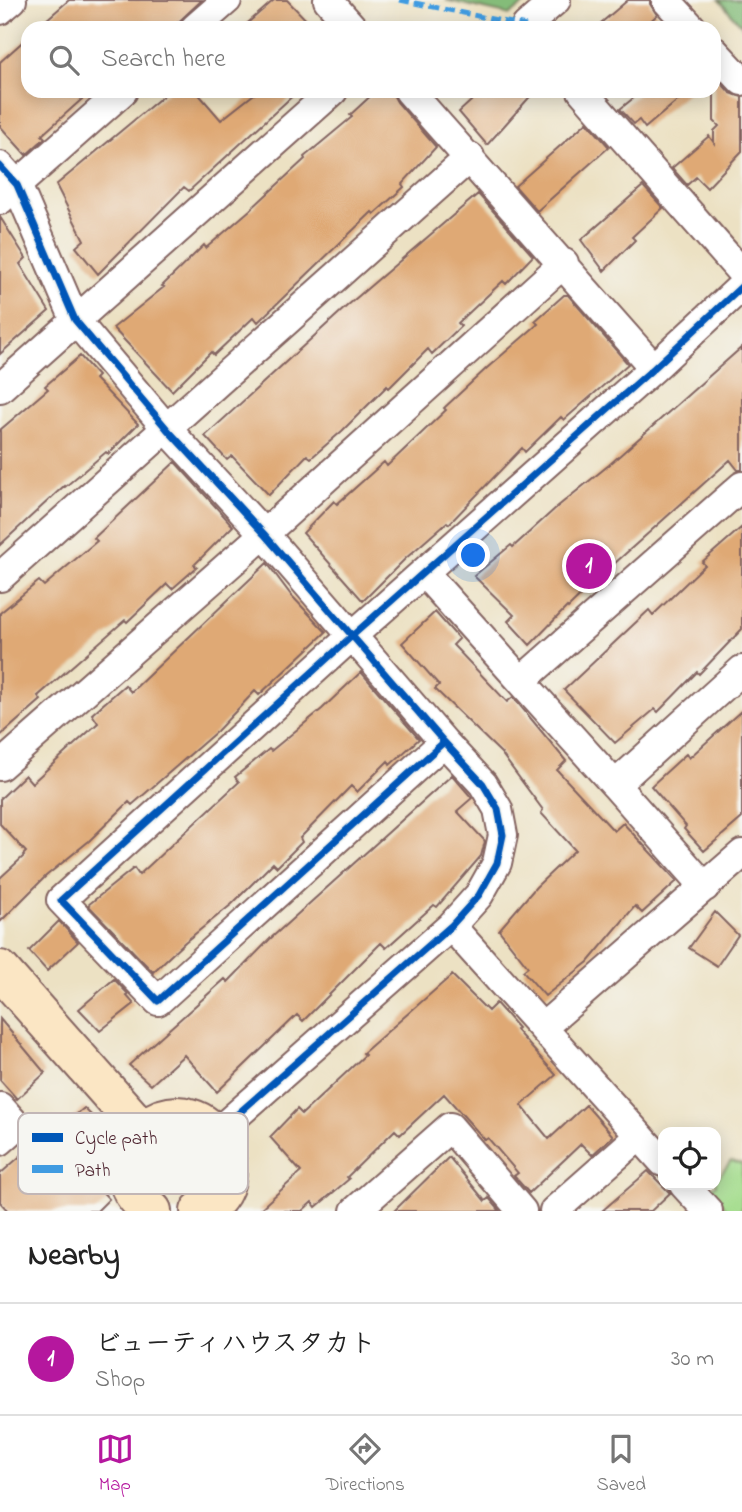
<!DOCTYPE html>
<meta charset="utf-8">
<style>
:root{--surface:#fff;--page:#f2f2f2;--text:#222;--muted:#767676;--line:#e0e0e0;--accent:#b5179e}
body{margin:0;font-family:"Indie Flower","Klee One",sans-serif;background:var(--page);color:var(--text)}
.controls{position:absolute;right:21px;bottom:21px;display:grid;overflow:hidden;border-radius:14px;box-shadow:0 4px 18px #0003}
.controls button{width:63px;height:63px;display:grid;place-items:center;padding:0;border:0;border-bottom:2px solid var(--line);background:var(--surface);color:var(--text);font:35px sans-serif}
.you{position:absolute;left:474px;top:556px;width:24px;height:24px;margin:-18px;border:5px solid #fff;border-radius:50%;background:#1a73e8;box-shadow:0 0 0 10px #1a73e833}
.badge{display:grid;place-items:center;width:46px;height:46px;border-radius:50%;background:var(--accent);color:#fff;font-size:23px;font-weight:700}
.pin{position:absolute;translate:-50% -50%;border:4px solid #fff;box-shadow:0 2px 7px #0006}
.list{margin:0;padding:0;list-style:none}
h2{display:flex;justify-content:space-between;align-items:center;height:91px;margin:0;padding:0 28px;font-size:30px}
h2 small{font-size:23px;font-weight:400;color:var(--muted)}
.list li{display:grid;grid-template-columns:46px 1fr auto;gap:21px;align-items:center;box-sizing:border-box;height:112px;padding:0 28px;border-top:2px solid var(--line)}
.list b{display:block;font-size:26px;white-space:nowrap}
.list p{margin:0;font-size:23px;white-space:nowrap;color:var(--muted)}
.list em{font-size:23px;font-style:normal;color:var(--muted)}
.icon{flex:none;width:38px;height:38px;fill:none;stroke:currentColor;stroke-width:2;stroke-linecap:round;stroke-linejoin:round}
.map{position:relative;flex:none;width:742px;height:1211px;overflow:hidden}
.search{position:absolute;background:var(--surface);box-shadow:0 4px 18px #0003;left:21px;right:21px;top:21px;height:77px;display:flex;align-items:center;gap:18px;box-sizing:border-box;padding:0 24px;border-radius:21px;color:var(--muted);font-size:26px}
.sheet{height:203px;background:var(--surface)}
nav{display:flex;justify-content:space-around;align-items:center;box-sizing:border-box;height:98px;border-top:2px solid var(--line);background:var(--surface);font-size:19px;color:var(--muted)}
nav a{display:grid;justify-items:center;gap:4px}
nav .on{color:var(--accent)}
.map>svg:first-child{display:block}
.green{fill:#a5dd8e;stroke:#787e5c;stroke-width:2}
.forest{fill:#84bc79;stroke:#676e52;stroke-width:2}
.building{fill:#dfa975}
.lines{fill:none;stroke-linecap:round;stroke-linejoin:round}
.street-casing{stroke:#836360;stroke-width:32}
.secondary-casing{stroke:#836360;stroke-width:42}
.street{stroke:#fff;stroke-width:28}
.secondary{stroke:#fbe6c4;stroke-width:38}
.quiet{stroke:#409be1;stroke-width:5;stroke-dasharray:10 5;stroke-linecap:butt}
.cycleway-casing{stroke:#f6f6f2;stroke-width:11}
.cycleway{stroke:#0057b8;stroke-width:7}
.key{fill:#f6f6f2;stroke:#c2b6b6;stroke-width:2}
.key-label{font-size:19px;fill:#4a1f2b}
</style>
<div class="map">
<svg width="742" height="1211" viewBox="0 0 742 1211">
<rect width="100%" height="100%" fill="#f6f6f2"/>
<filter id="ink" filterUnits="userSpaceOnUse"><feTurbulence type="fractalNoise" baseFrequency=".0143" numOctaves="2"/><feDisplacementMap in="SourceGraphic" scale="14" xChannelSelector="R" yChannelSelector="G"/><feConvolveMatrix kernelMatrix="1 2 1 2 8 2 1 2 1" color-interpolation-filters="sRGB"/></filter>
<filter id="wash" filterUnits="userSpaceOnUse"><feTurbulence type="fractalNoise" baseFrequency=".00686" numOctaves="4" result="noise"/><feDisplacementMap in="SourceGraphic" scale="28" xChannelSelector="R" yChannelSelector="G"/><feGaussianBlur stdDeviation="1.57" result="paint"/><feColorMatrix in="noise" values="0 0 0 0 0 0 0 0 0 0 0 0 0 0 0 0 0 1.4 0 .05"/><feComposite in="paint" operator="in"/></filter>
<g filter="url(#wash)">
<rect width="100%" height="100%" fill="#ece1c3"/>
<!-- green -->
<path class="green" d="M731 1161 742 1164V1211H728L710 1187 716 1185V1180Z"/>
<!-- forest -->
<path class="forest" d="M445 0H530L510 15Z
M719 0H742V26Z"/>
<g id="blocks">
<!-- building -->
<path class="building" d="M69 0H202L172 28H37Z
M274 0H287L314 28H242Z
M628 0H650V4L657 15 643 28H595Z
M28 37V91H91L42 135 45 138 26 155 0 126V62Z
M714 75 730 93 742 97V151L707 188 696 177 687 185 672 168 709 136 714 143V131L719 126 714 121Z
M169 91H196L221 120 258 91H298L189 191 184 187 98 274 76 247 84 240 56 185Z
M376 91H391L397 102 436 147 402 184 404 187 374 214 372 212 258 322 254 317 214 355 211 352 172 391 113 328 164 287 162 286 204 245 206 248 250 210 305 159 304 157 352 117 350 115Z
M482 91H535L487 145 459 112Z
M642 91H689L645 128 639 120 634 124 620 109Z
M587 122 609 147 537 211 515 186Z
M643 186 663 208 632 237 635 240 604 271 581 240Z
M478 194 533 256 506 284 503 281 458 323 461 326 432 354 428 349 389 388 387 386 342 431 311 458 307 455 269 495 232 456 227 460 205 436 347 306Z
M0 217 26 258 20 264 49 311 0 354Z
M564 295H568L628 364 564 420 561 417 525 452 522 448 449 524 447 522 405 559 363 601 303 533 334 501 337 504 384 462 387 466 446 410 444 408 487 368 538 324 535 321Z
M742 347V470H738L730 460 605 572 568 608 567 607 530 645 508 621 514 615 474 576 511 545 513 547 557 507 609 465Z
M80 356 98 376 95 379 138 424 108 454 106 452 65 487 64 486 0 545V430L48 389 45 386Z
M175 462 233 526 194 565 197 567 172 589 167 584 127 622 125 620 38 696 41 700 0 736V613L39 581 44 586 97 541 94 538Z
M742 527V629L699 674 697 672 658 712 655 709 615 743 564 690 649 610 653 615 705 565 702 562Z
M267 563 291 595 326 632 259 695 255 691 217 731 132 805 129 802 89 841 46 876 0 922V878L24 856 23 855 26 852 0 824V799L25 775 32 783 98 723 92 714 125 685 131 692Z
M435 612 459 639 453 645 507 702 513 697 566 761 557 770 614 831 623 823 677 881 642 913 635 906 588 962 545 996 523 971 528 967 499 930 536 887 575 850 541 813 543 810 501 753 435 689 439 685 402 643Z
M361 672 419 739 390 765 388 761 357 792 351 786 300 838 302 842 277 867 273 863 232 904 185 942 153 972 88 905 134 868 139 875 239 782 235 777 269 749 271 751 322 709Z
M742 710V818L704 851 684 829 686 826 651 786 686 754 689 758Z
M452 775 472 798 457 811 485 841 481 856 437 907 434 905 386 948 381 943 303 1021 297 1015 217 1092 184 1055 151 1085 129 1065 225 979 228 982 270 939Z
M715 912 738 935 717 966 689 948Z
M59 921 78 942 47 971 29 951Z
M452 975 488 1011 496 1003 518 1028 516 1030 556 1075 521 1105 549 1139 586 1105 613 1136 592 1155 581 1144 529 1193 514 1176 518 1173 488 1138 485 1140 444 1094 400 1135 395 1130 347 1177 349 1179 316 1207 312 1202 302 1211H258L301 1172 270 1137 297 1109 302 1114 365 1055 363 1053Z
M114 979 128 994 126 995 134 1004 100 1031 79 1009Z
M0 1019 45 1073 17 1099 0 1080Z
M84 1108 103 1127 70 1157 109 1199 97 1211H8L0 1202V1174L25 1152 28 1155Z
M449 1157 485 1201 489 1198 500 1211H394Z
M648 1171 670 1193 651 1211H602Z"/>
</g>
</g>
<g filter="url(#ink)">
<use href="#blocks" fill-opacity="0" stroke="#836360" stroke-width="2"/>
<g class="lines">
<defs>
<path id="street" d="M328 0 353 28
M666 0 692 28
M0 10 12 0
M195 28 227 0
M527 28 526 26 556 0
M714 51 742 81
M409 91 654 368
M582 91 742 273
M0 166 17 185 75 320 167 429 264 534 444 742 483 784 498 809 503 835 497 863 479 895 451 926 215 1134
M0 200 123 91
M0 388 333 91
M742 486 521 681 615 785 742 670
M424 573 521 681
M0 577 470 157
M444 742 158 1001 61 900 352 636 654 368 742 286
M0 766 264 534 564 263
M615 785 705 887
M451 926 663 1162
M543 1027 742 854
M0 1107 17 1126 0 1141
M684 1185 708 1211
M355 1211 450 1127 522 1211
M554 1211 639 1136"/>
<path id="secondary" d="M0 970 142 1130
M152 1211C135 1200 125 1184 126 1162 127 1148 135 1135 147 1127 208 1084 261 1182 200 1211"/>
</defs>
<!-- street casing -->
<use href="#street" class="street-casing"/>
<!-- secondary casing -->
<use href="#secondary" class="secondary-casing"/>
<!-- street -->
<use href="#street" class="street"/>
<!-- secondary -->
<use href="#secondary" class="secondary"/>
<!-- quiet -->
<path class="quiet" d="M400 0 526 26"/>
<defs>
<path id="cycleway" d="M0 166 17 185 75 320 167 429 264 534 444 742 483 784 498 809 503 835 497 863 479 895 451 926 215 1134
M444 742 158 1001 61 900 352 636 654 368 742 286"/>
</defs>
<!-- cycleway casing -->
<use href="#cycleway" class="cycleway-casing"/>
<!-- cycleway -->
<use href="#cycleway" class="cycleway"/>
</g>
</g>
<!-- legend -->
<rect x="18" y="1113" width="230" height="81" rx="10" class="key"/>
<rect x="32" y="1133" width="31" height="9" fill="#0057b8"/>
<rect x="32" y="1165" width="31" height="8" fill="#409be1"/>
<g class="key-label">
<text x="75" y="1144">Cycle path</text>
<text x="75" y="1176">Path</text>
</g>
</svg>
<div class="controls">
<button><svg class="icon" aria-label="locate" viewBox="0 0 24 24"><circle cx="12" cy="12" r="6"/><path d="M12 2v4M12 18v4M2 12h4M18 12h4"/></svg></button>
</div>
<div class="you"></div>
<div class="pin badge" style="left:589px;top:566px">1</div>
<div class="search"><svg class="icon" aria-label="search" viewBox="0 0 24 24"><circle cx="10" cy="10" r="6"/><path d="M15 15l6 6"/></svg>Search here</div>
</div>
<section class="sheet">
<h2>Nearby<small></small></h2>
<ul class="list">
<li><span class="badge">1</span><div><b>ビューティハウスタカト</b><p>Shop</p></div><em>30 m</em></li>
</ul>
</section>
<nav>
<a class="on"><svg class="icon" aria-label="map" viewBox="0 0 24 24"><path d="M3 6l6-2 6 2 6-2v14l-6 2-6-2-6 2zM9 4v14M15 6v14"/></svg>Map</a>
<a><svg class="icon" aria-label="directions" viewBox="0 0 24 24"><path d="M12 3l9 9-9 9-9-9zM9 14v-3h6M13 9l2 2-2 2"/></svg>Directions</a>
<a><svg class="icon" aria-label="saved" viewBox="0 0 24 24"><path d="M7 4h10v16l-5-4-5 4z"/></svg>Saved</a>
</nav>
